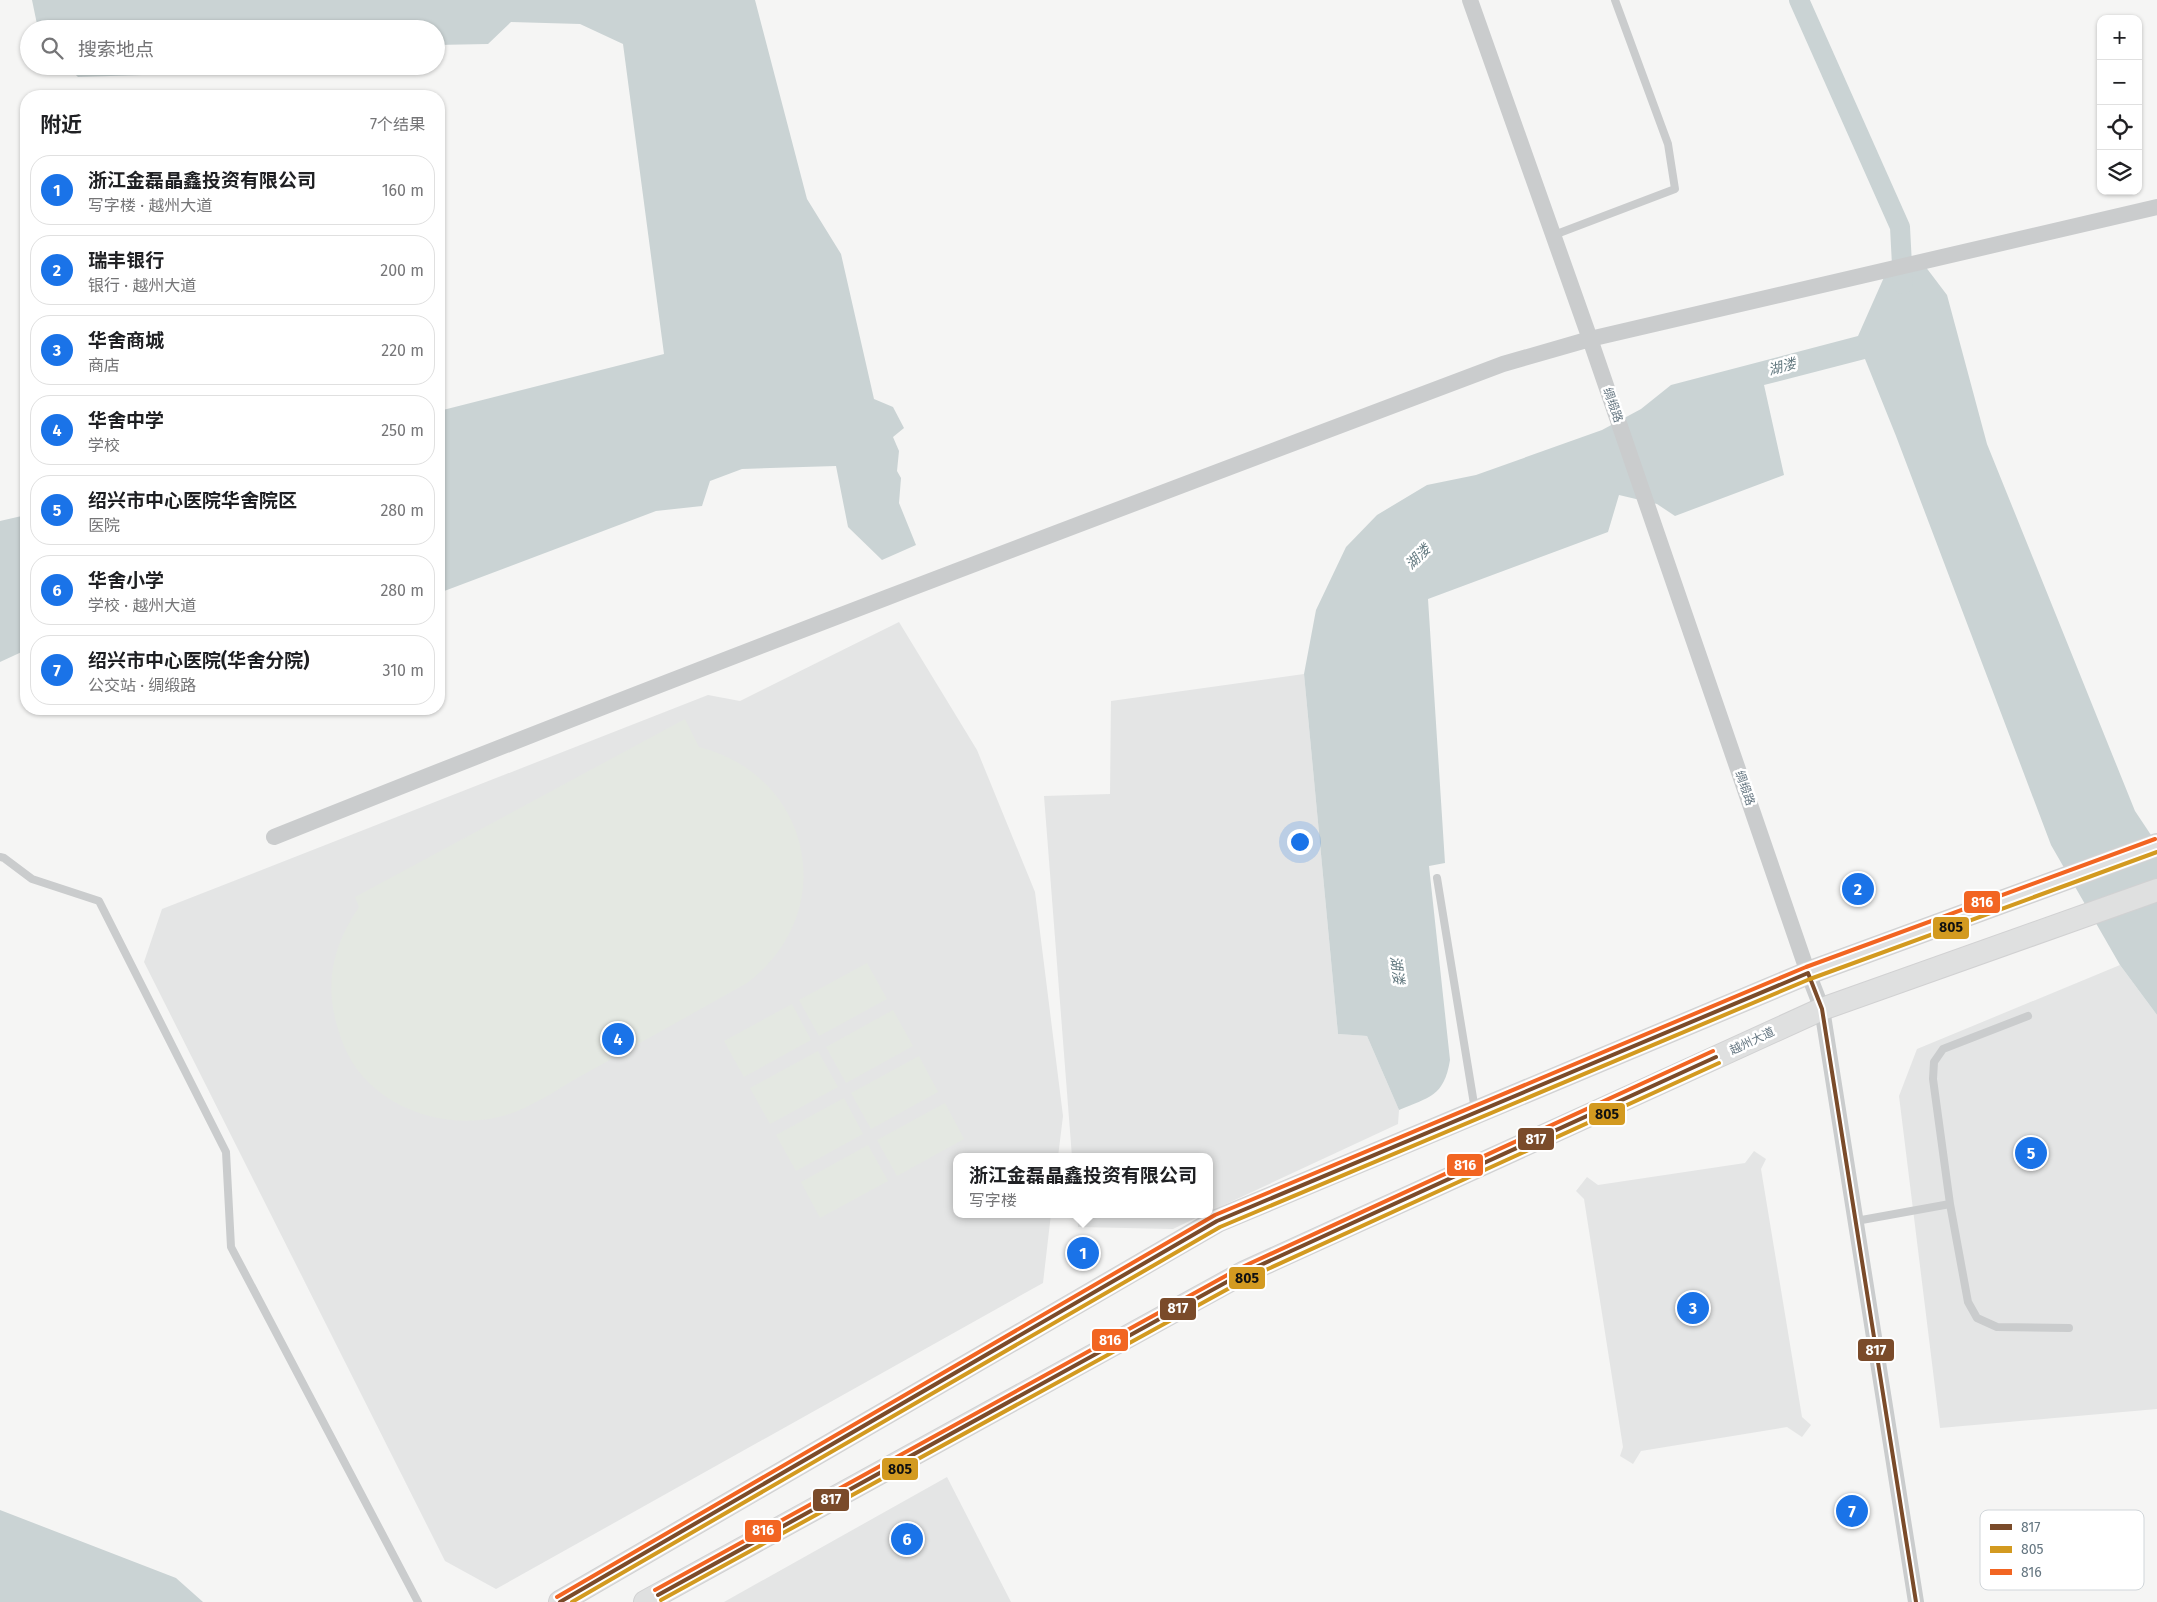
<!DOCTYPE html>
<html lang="zh">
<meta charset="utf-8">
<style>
:root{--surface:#fff;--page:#f6f6f6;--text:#202124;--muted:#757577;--line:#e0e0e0;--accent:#1a73e8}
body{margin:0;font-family:"Fira Sans","Noto Sans SC",sans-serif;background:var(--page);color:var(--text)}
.controls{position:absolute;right:15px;top:15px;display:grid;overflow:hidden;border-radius:10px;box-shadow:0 1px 4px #0004}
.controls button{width:45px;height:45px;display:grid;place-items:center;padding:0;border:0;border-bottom:1px solid var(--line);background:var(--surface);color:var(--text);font:25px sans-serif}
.you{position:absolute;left:1299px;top:841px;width:18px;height:18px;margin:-12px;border:4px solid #fff;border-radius:50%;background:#1a73e8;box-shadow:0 0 0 8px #1a73e833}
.badge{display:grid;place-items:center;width:32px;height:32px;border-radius:50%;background:var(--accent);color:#fff;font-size:16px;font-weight:700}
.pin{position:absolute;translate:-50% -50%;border:2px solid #fff;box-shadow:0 1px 5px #0006}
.popup{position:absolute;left:953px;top:1153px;width:260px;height:65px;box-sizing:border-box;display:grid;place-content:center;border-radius:10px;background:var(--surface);filter:drop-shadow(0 1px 4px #0005);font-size:16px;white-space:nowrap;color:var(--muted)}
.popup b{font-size:19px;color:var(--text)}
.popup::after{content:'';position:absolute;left:50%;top:100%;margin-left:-10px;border:10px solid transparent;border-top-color:var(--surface)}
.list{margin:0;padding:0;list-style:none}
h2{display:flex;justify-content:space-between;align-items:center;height:65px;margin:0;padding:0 20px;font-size:21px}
h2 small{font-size:16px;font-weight:400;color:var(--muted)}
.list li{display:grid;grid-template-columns:32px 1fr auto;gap:15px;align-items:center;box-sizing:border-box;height:70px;margin:0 10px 10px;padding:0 10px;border:1px solid var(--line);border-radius:20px}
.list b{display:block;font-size:19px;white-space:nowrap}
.list p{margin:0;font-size:16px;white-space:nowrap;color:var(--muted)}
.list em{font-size:16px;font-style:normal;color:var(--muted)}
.icon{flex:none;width:28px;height:28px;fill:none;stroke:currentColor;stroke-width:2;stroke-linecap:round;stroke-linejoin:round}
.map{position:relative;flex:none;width:2157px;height:1602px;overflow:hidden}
.search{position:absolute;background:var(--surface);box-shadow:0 1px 4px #0004;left:20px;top:20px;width:425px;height:55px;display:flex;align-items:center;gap:12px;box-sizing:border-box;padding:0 18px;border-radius:28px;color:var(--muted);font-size:19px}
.panel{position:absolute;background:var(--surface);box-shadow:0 1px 4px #0004;left:20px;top:90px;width:425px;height:625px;border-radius:20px}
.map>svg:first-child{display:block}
.built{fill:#e4e5e5}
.green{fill:#e4e8e2}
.water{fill:#cad3d4}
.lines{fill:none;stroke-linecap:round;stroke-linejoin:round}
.canal{stroke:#cad3d4;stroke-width:20}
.secondary-casing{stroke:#d1d1d2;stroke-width:24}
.service{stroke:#cacccd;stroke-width:8}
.minor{stroke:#cacccd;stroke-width:16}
.secondary{stroke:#dfe0e0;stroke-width:22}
.bus-1-casing{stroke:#fff;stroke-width:8}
.bus-2-casing{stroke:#fff;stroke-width:8}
.bus-3-casing{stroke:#fff;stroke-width:8}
.bus-1{stroke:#7a4b2a;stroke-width:4}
.bus-2{stroke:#d39a20;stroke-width:4}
.bus-3{stroke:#f26522;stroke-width:4}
.labels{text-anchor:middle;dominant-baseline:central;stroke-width:5;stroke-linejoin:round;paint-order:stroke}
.street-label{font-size:12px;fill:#667782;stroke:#fff}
.water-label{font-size:14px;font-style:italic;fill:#62787f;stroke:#fff}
.key{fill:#fff;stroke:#d1d6da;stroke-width:1}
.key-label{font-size:14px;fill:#667782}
.line-badge{stroke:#fff;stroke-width:2}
.badge-label{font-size:14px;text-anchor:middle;font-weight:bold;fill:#fff}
.pale-badge-label{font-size:14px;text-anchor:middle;font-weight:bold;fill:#111}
</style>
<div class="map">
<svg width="2157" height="1602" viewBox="0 0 2157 1602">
<rect width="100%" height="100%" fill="#f5f5f4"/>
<!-- built -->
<path class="built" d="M899 622 977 750 1035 892 1063 1116 1058 1157H957V1214H1051L1043 1283 496 1589 445 1561 144 962 162 909 708 695 740 701Z
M1304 674 1338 1034 1367 1036 1399 1110 1398 1124 1209 1212V1157H1072L1044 796 1110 794 1111 701Z
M2120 965 2157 1015V1409L1940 1428 1899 1096 1917 1049Z
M1754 1151 1766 1159 1761 1169 1802 1417 1811 1425 1802 1437 1787 1427 1641 1451 1633 1464 1620 1456 1623 1447 1584 1199 1576 1191 1587 1177 1598 1185 1745 1163Z
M1077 1214H1204L1173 1229 1078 1227Z
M947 1477 1011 1602H724Z"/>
<!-- green -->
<path class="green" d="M685 719 699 747C813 776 841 912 747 983 694 1013 641 1042 588 1072 564 1085 540 1102 515 1112 454 1136 370 1110 344 1046 323 994 328 953 359 907L355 897Z
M867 963 887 999 819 1036 799 1000Z
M792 1004 811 1040 744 1077 724 1041Z
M893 1010 913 1046 846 1083 826 1047Z
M818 1051 838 1087 770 1124 750 1088Z
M919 1056 938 1092 871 1129 851 1093Z
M844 1098 863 1134 796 1171 776 1135Z
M945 1103 964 1139 897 1176 877 1140Z
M868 1145 888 1181 820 1218 801 1182Z"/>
<!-- water -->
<path class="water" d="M32 0H755L807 199 841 254 874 399 893 407 904 428 893 437 899 451 897 471 901 478 899 503 916 545 882 560 848 527 836 466 742 469 710 481 702 506 656 511 439 593V411L664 354 623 44 580 24 511 22 488 44 436 45V29H38Z
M67 66H347L342 69 78 77Z
M1925 266 1947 295 1987 444 2135 811 2157 844V1015L2120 965 2051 845 1896 436 1865 359 1764 385 1784 475 1675 516 1657 504 1619 495 1608 532 1428 599 1445 863 1429 866 1450 1060C1444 1097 1429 1097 1399 1110L1367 1036 1338 1034 1304 674 1316 610 1346 547 1377 515 1427 485 1476 475 1602 430 1641 409 1671 385 1858 336 1885 275Z
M26 515V650L0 662V521Z
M0 1510 176 1578 203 1602H0Z"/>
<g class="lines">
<!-- canal -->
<path class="canal" d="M1799 0 1900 227 1903 284"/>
<defs>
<path id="secondary" d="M560 1602 1217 1221 1808 973 2157 845
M645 1602 1243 1273 1822 1009 2157 890"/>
</defs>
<!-- secondary casing -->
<use href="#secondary" class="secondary-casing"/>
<!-- service -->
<path class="service" d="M1554 235 1675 189 1668 144 1615 0
M0 857 4 858 32 879 99 901 226 1152 231 1247 418 1602
M1437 878 1475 1110
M2028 1016 1943 1049 1934 1062 1933 1079 1950 1204 1968 1302 1977 1318 1997 1327 2069 1328
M1856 1221 1950 1204"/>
<!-- minor -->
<path class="minor" d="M1470 0 1590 339 1808 973 1822 1009 1916 1602
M274 837C681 674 1092 519 1503 364L1590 339 2157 207"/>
<!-- secondary -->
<use href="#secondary" class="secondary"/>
<defs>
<path id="bus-1" d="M658 1595 1243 1273 1716 1057
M560 1602 1217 1221 1808 973 1822 1009 1916 1602"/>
<path id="bus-2" d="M661 1600 1246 1279 1719 1063
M572 1602 1220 1227 1810 979 2157 852"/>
<path id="bus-3" d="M655 1590 1240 1268 1713 1051
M557 1597 1215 1215 1806 967 2155 839"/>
</defs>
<!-- bus-1 casing -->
<use href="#bus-1" class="bus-1-casing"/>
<!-- bus-2 casing -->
<use href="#bus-2" class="bus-2-casing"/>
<!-- bus-3 casing -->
<use href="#bus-3" class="bus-3-casing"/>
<!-- bus-1 -->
<use href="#bus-1" class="bus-1"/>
<!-- bus-2 -->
<use href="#bus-2" class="bus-2"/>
<!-- bus-3 -->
<use href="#bus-3" class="bus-3"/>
</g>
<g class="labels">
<!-- street labels -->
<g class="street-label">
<text transform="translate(1613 405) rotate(71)">绸缎路</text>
<text transform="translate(1745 788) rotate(71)">绸缎路</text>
<text transform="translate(1752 1041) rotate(-25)">越州大道</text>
</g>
<!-- water labels -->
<g class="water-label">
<text transform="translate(1782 367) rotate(-15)">湖溇</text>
<text transform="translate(1418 557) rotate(-45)">湖溇</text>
<text transform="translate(1397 970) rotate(82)">湖溇</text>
</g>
</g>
<!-- legend -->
<rect x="1980" y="1510" width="164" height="80" rx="8" class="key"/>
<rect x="1990" y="1524" width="22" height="6" fill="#7a4b2a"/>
<rect x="1990" y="1546" width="22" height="7" fill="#d39a20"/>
<rect x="1990" y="1569" width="22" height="6" fill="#f26522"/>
<g class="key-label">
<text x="2021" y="1532">817</text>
<text x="2021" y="1554">805</text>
<text x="2021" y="1577">816</text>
</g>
<g class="line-badge">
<rect x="1963" y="890" width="38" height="24" rx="5" fill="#f26522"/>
<rect x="1932" y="916" width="38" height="24" rx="5" fill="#d39a20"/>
<rect x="1588" y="1102" width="38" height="24" rx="5" fill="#d39a20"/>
<rect x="1517" y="1127" width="38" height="24" rx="5" fill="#7a4b2a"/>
<rect x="1446" y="1153" width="38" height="24" rx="5" fill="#f26522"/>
<rect x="1228" y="1266" width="38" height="24" rx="5" fill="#d39a20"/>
<rect x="1159" y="1297" width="38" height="24" rx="5" fill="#7a4b2a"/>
<rect x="1091" y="1328" width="38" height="24" rx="5" fill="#f26522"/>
<rect x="1857" y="1338" width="38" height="24" rx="5" fill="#7a4b2a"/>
<rect x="881" y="1457" width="38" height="24" rx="5" fill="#d39a20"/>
<rect x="812" y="1488" width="38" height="24" rx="5" fill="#7a4b2a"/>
<rect x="744" y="1519" width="38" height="24" rx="5" fill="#f26522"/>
</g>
<g class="badge-label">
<text x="1982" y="907">816</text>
<text x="1536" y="1144">817</text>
<text x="1465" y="1170">816</text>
<text x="1178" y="1313">817</text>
<text x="1110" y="1345">816</text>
<text x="1876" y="1355">817</text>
<text x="831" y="1504">817</text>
<text x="763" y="1535">816</text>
</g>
<g class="pale-badge-label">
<text x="1951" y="932">805</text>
<text x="1607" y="1119">805</text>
<text x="1247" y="1283">805</text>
<text x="900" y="1474">805</text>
</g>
</svg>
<div class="controls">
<button>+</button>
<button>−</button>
<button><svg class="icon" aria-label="locate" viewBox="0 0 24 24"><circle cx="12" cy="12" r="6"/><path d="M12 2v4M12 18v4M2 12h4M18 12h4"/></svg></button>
<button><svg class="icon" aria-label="layers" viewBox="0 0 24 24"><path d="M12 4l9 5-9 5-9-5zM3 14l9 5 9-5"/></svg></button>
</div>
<div class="you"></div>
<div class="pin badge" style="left:1083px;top:1253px">1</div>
<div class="popup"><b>浙江金磊晶鑫投资有限公司</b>写字楼</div>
<div class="pin badge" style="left:1858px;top:889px">2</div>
<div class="pin badge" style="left:1693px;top:1308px">3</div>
<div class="pin badge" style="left:618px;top:1039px">4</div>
<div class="pin badge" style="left:2031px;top:1153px">5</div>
<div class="pin badge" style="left:907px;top:1539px">6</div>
<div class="pin badge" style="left:1852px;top:1511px">7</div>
<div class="search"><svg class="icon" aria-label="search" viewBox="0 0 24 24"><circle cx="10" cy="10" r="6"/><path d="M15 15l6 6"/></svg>搜索地点</div>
<section class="panel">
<h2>附近<small>7个结果</small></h2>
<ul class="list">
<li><span class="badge">1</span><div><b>浙江金磊晶鑫投资有限公司</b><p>写字楼 · 越州大道</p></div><em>160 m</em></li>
<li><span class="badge">2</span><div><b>瑞丰银行</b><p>银行 · 越州大道</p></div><em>200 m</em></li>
<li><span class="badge">3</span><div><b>华舍商城</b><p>商店</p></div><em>220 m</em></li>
<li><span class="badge">4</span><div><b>华舍中学</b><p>学校</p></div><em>250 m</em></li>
<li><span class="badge">5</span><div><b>绍兴市中心医院华舍院区</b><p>医院</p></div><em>280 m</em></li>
<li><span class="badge">6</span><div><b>华舍小学</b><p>学校 · 越州大道</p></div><em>280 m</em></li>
<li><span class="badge">7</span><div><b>绍兴市中心医院(华舍分院)</b><p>公交站 · 绸缎路</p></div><em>310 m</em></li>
</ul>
</section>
</div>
